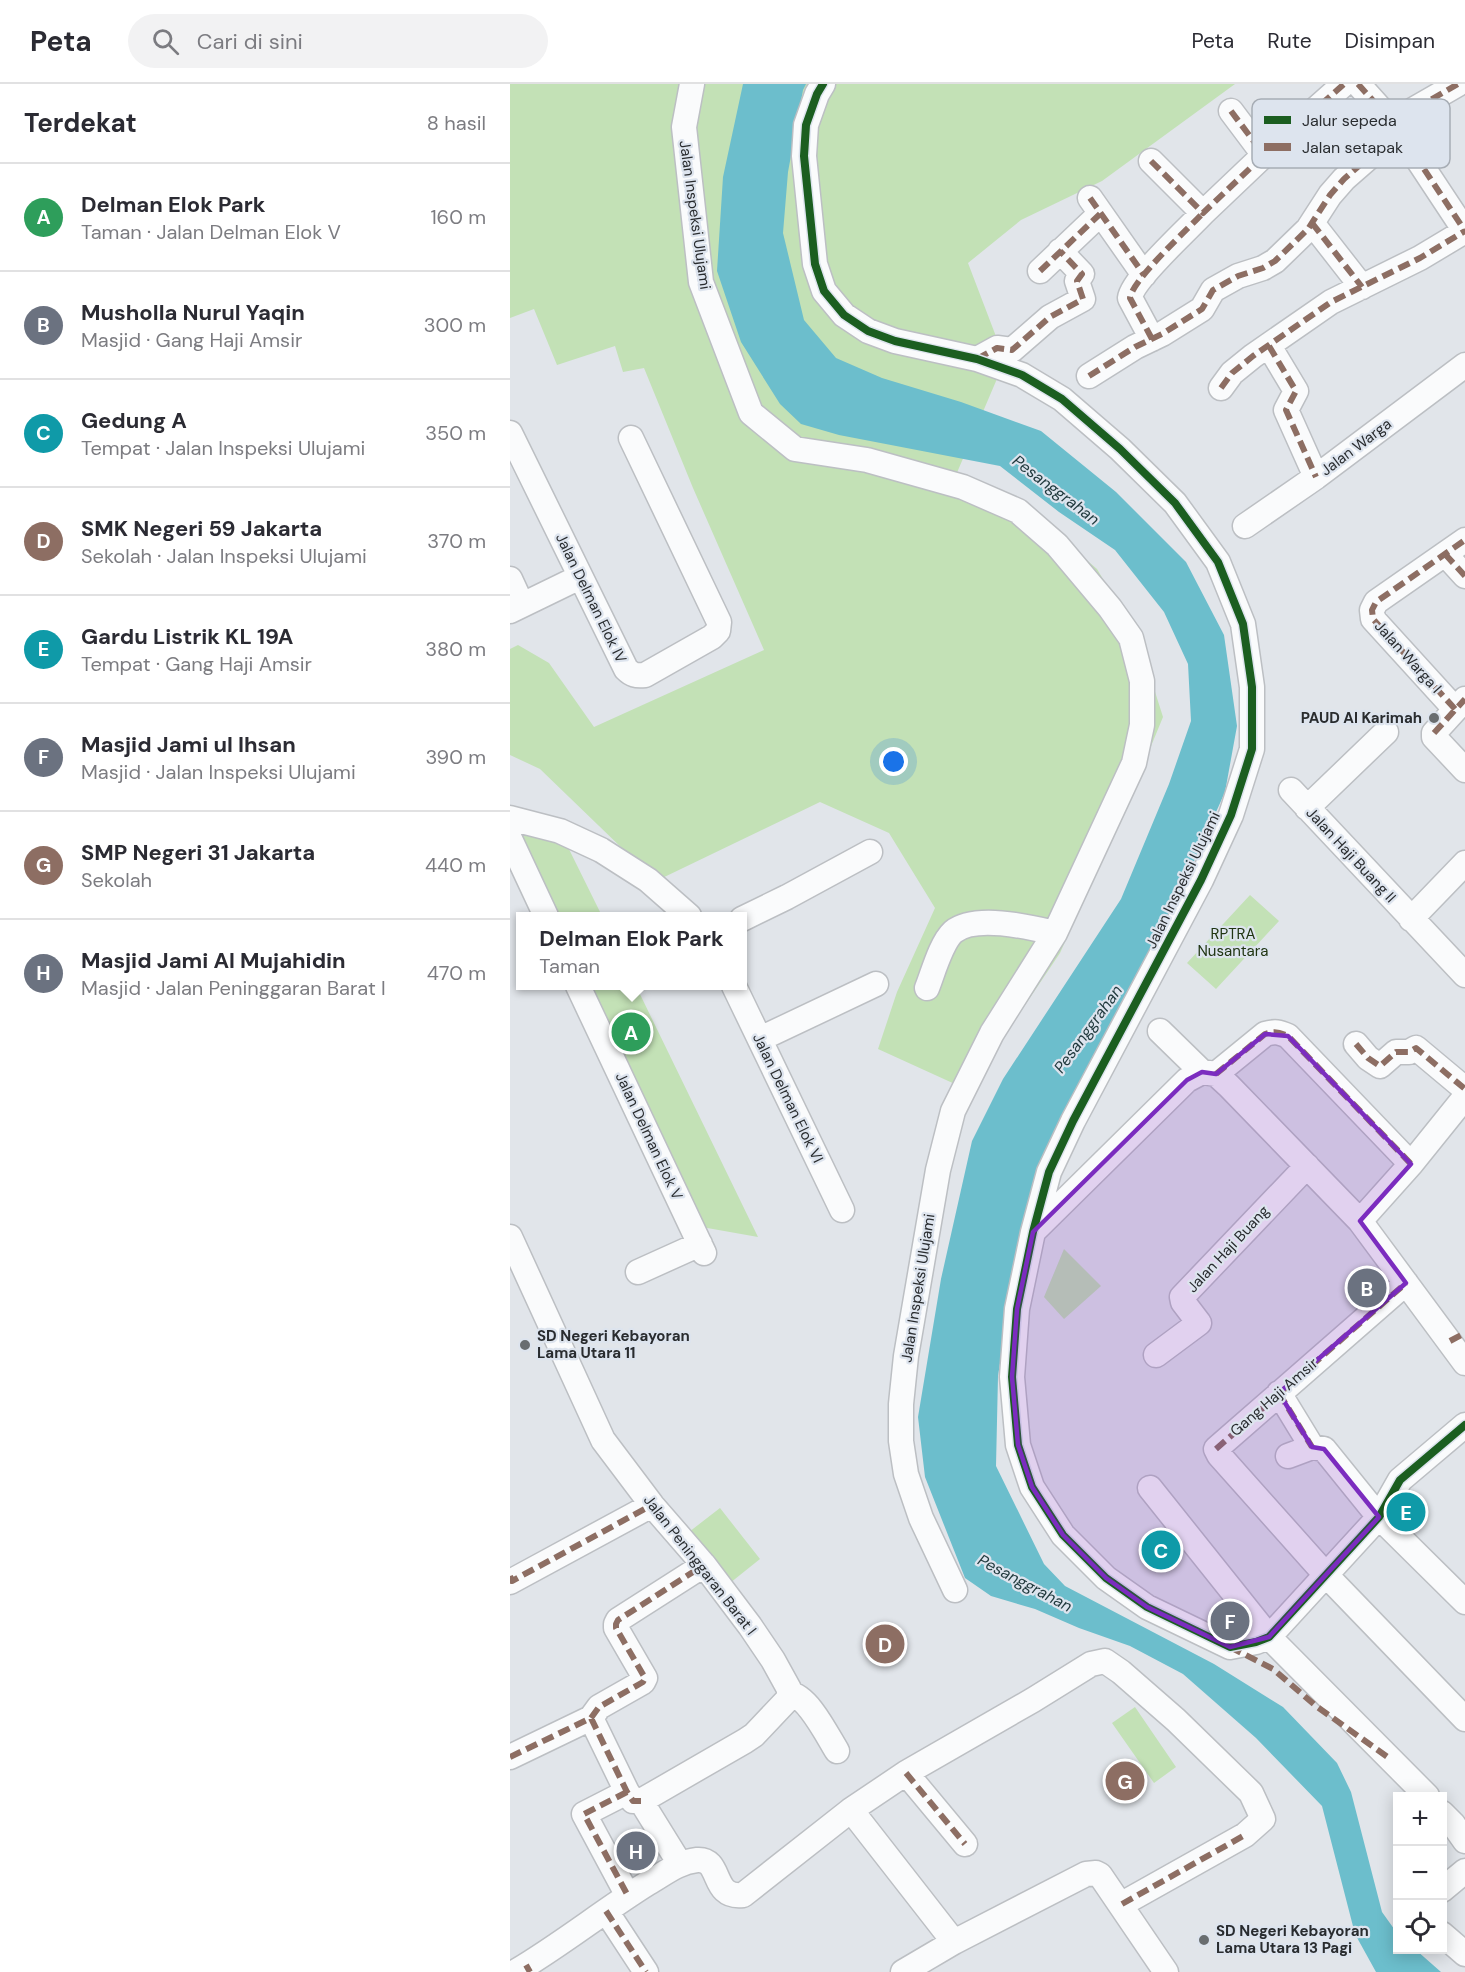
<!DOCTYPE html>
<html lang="id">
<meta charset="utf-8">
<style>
:root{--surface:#fff;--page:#f2f2f3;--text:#2b2b33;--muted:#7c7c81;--line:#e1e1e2;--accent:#696d70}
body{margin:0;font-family:"DM Sans",sans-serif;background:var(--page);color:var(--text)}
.controls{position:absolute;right:18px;bottom:18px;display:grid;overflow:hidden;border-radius:0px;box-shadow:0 3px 15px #0003}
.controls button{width:54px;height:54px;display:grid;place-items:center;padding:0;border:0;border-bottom:2px solid var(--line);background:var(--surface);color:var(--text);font:30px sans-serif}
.you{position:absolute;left:384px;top:678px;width:21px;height:21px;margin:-15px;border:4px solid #fff;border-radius:50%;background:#1a73e8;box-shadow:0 0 0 9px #1a73e833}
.badge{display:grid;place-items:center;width:39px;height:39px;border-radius:50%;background:var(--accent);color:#fff;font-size:20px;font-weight:700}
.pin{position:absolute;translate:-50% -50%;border:3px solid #fff;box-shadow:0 2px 6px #0006}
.popup{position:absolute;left:6px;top:828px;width:231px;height:78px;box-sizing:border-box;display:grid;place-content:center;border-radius:0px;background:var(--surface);filter:drop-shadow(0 2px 4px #0005);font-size:20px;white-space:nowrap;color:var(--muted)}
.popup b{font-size:22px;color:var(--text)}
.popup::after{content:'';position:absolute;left:50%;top:100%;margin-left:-12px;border:12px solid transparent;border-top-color:var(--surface)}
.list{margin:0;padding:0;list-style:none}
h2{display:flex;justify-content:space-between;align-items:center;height:78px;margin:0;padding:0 24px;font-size:26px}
h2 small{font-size:20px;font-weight:400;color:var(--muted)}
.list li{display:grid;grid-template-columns:39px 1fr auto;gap:18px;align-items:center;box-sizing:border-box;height:108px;padding:0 24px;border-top:2px solid var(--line)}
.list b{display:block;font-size:22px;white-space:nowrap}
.list p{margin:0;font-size:20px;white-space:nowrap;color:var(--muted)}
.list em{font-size:20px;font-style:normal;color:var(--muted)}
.icon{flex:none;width:33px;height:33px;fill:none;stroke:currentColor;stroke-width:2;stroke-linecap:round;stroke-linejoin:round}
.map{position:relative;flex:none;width:955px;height:1888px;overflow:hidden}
header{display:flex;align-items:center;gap:36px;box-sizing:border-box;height:84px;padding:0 30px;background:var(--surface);border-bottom:2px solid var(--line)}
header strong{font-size:28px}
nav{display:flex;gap:33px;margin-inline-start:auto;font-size:21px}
.search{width:420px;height:54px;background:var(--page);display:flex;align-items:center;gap:15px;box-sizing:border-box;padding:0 21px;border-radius:33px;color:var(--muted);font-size:22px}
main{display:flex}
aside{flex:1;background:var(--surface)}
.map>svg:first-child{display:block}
.green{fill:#c3e1b6}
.water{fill:#6cbecc}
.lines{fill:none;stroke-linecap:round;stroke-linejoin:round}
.minor-casing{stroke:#bcbfc3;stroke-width:27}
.minor{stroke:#fafbfc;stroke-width:24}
.quiet{stroke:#8d6e63;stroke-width:6;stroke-dasharray:12 6;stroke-linecap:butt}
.cycleway-casing{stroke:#dde4ee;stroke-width:11}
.cycleway{stroke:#1b5e20;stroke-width:8}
.marked{fill:#7b2cbf;fill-opacity:0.2;stroke:#7b2cbf;stroke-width:4.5;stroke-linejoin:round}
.poi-dot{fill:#696d70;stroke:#dde4ee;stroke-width:2}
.labels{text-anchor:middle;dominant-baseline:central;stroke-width:4.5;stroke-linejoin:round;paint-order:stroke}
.street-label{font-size:15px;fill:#292c2f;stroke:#dde4ee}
.poi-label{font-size:15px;font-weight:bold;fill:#292c2f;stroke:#dde4ee;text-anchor:start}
.park-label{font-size:15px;fill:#203512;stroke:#dde4ee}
.water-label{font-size:16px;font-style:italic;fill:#1f383c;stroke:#dde4ee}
.key{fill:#dde4ee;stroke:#a7adb5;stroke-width:1.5}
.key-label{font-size:16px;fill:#292c2f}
</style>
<header>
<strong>Peta</strong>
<div class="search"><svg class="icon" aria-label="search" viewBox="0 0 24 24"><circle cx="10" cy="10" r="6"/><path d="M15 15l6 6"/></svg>Cari di sini</div>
<nav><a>Peta</a><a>Rute</a><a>Disimpan</a></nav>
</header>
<main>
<aside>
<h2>Terdekat<small>8 hasil</small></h2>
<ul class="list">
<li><span class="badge" style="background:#2e9e5b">A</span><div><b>Delman Elok Park</b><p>Taman · Jalan Delman Elok V</p></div><em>160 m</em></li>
<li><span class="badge" style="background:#6b7280">B</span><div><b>Musholla Nurul Yaqin</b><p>Masjid · Gang Haji Amsir</p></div><em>300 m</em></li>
<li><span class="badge" style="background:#0f9aa8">C</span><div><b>Gedung A</b><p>Tempat · Jalan Inspeksi Ulujami</p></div><em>350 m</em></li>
<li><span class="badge" style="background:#8d6e63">D</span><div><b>SMK Negeri 59 Jakarta</b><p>Sekolah · Jalan Inspeksi Ulujami</p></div><em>370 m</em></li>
<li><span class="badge" style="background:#0f9aa8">E</span><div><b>Gardu Listrik KL 19A</b><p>Tempat · Gang Haji Amsir</p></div><em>380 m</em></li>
<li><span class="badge" style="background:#6b7280">F</span><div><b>Masjid Jami ul Ihsan</b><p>Masjid · Jalan Inspeksi Ulujami</p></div><em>390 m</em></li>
<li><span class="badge" style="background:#8d6e63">G</span><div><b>SMP Negeri 31 Jakarta</b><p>Sekolah</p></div><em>440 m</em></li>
<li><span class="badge" style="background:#6b7280">H</span><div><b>Masjid Jami Al Mujahidin</b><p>Masjid · Jalan Peninggaran Barat I</p></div><em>470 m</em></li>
</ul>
</aside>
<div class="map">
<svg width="955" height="1888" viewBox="0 0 955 1888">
<rect width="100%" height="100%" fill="#e1e5ea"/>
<!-- green -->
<path class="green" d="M0 0H725L592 97 511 136 458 179 495 276 443 398 523 430 587 485 628 554 653 633 623 706 550 869 458 1006 368 965 387 908 425 824 379 749 310 718 146 797 30 685 0 671V565L8 561 39 579 84 643 254 566 183 404 134 284 113 288 105 262 47 281 24 225 0 234Z
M0 734 50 747 92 832H37Z
M740 811 769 837 706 905 677 879Z
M71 902H126L248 1153 186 1142Z
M554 1165 591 1202 554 1235 534 1213Z
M210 1424 250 1475 220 1499 179 1448Z
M625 1623 666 1683 644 1699 602 1639Z"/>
<!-- water -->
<path class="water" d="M233 0H296L293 6 278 88 273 149 294 236 326 274 372 294 451 318 531 347 606 408 676 478 714 551 727 642 715 708 660 831 579 980 512 1142 488 1292 486 1382 534 1480 555 1502 704 1580 773 1623 827 1679 841 1708 872 1828 887 1849 888 1866H906L931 1888H866L845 1850 812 1722 746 1654 673 1590 620 1562 569 1544 525 1525 481 1512 455 1494 415 1393 408 1333 431 1195 462 1057 493 995 611 815 659 700 681 637 678 580 654 528 605 466 549 428 490 382 329 351 291 340 270 320 231 258 207 187 213 93Z"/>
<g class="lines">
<defs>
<path id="minor" d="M182 0 174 43 191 198 241 329 285 365 357 376 453 403 508 427 547 461 600 524 621 554 632 597V641L624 679 545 849 482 949 443 1027 428 1086 396 1272 391 1320V1357L396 1390 411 1434 445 1506
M313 0 307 10 296 41 294 72 305 180 314 207 334 231 358 247 385 257 467 275 512 291 552 315 610 365 665 419 708 478 733 540 742 603V665L721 731 691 796 563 1037 539 1088 523 1148 507 1225 502 1293 508 1361 522 1403 553 1451 596 1494 637 1523 720 1563 746 1558 759 1553 869 1433 890 1396 955 1341
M848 0 885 41 955 147
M721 27 754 71
M641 77 693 129 754 71 834 0
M580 114 634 191
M802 139 852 203
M530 187 590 130
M642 255 620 214C622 196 678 145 693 129
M759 262 786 307 776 326 806 393
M467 275 487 264 502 266 540 233 573 215 567 197 572 190 550 167
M579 292 625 263 652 250 692 225 703 206 728 192 753 184 765 177 798 145 820 111 834 95 866 67 877 55 885 41 896 30 948 0
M711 304 722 289 743 272 821 218 910 174 955 147
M0 349 116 585C122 591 126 592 135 591L202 553 208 547 209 538 121 354
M735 442 806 393 955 281
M935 470 955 492
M0 495 12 521
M0 527 70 493
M955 615 924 649V653L955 686
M945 625 863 535 862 526 866 518 955 456
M781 706 955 891
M797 724 876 648
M0 734 50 747 91 766 138 796 179 832
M0 755 36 832
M232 835 277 813 360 768
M901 835 955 779
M68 902 194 1169
M224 902 332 1126
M417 904C423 889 431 859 443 848 465 830 519 843 545 849
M650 947 692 988 706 990 719 1002 850 1137 955 1279
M250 955 366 900
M846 960 858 974 870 982 886 968H899L906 964 955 1005
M706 990 755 950C765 947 769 948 778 952L901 1080
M850 1137 901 1080 955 1013
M523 1148 677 996 692 988
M0 1153 93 1356 142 1421 194 1481 240 1542 263 1576 279 1605V1614L244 1651 235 1657 131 1717 170 1780
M128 1188 190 1160
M896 1199 706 1365 709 1371 816 1491 955 1635
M646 1271 689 1239 673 1218 672 1213 797 1082
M769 1309 802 1363
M778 1372 802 1363 814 1365 869 1433 955 1518
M640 1404 759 1553 917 1712
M0 1498 142 1421
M280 1610C298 1612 317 1651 327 1667
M81 1634 89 1623 133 1598 135 1594 106 1544V1540L108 1536 194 1481
M0 1673 81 1634 117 1708 123 1717H131
M396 1689 455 1760
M117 1708 74 1730 118 1812
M341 1726 444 1858
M932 1729 943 1740 955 1757
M932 1806 955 1787
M96 1827 136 1888
M932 1850 955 1870
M5 1888C51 1861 93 1827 138 1799 154 1790 168 1778 187 1776 213 1774 200 1815 233 1811L341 1726 396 1689 523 1616 581 1580 595 1577 611 1588 666 1636 741 1709 753 1735 735 1751 612 1820
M393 1888 444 1858 576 1790 586 1789 590 1791 656 1888"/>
</defs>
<!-- minor casing -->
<use href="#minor" class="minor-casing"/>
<!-- minor -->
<use href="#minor" class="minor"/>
<!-- quiet -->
<path class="quiet" d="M848 0 885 41 955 147
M721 27 754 71
M641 77 693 129 754 71 834 0
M580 114 634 191
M802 139 852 203
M530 187 590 130
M642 255 620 214C622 196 678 145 693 129
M759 262 786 307 776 326 806 393
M467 275 487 264 502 266 540 233 573 215 567 197 572 190 550 167
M579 292 625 263 652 250 692 225 703 206 728 192 753 184 765 177 798 145 820 111 834 95 866 67 877 55 885 41 896 30 948 0
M711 304 722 289 743 272 821 218 910 174 955 147
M935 470 955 492
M945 625 863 535 862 526 866 518 955 456
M924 649 955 615
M846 960 858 974 870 982 886 968H899L906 964 955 1005
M706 990 755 950C765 947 769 948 778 952L901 1080
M940 1257 955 1249
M769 1309 802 1363
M706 1365 896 1199
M0 1492 2 1497 142 1421
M720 1563 763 1585 806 1622 879 1674
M81 1634 89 1623 133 1598 135 1594 106 1544V1540L108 1536 194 1481
M0 1673 81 1634 117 1708 123 1717H131
M396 1689 455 1760
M117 1708 74 1730 118 1812
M612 1820 735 1751
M96 1827 136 1888
M16 1881 20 1888"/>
<defs>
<path id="cycleway" d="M313 0 307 10 296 41 294 72 305 180 314 207 334 231 358 247 385 257 467 275 512 291 552 315 610 365 665 419 708 478 733 540 742 603V665L721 731 691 796 563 1037 539 1088 523 1148 507 1225 502 1293 508 1361 522 1403 553 1451 596 1494 637 1523 720 1563 746 1558 759 1553 869 1433 890 1396 955 1341"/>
</defs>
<!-- cycleway casing -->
<use href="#cycleway" class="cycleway-casing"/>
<!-- cycleway -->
<use href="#cycleway" class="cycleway"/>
</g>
<!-- marked area -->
<path class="marked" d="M755 950 778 952 901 1080 850 1137 896 1199 769 1309 802 1363 814 1365 869 1433 759 1553 720 1563 637 1523 596 1494 553 1451 522 1403 508 1361 502 1293 507 1225 523 1148 677 996 692 988 706 990Z"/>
<!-- markers -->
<g class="poi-dot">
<circle cx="924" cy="634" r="6"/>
<circle cx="15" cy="1261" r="6"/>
<circle cx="694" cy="1856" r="6"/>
</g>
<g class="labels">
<!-- street labels -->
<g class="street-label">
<text transform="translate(185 131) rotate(82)">Jalan Inspeksi Ulujami</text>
<text transform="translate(846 363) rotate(-37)">Jalan Warga</text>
<text transform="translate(81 514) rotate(64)">Jalan Delman Elok IV</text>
<text transform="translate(898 573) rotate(48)">Jalan Warga I</text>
<text transform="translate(841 771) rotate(47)">Jalan Haji Buang II</text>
<text transform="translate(673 796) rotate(-64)">Jalan Inspeksi Ulujami</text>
<text transform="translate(278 1014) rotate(64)">Jalan Delman Elok VI</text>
<text transform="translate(139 1052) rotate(65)">Jalan Delman Elok V</text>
<text transform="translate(718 1165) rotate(-47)">Jalan Haji Buang</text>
<text transform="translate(408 1204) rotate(-81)">Jalan Inspeksi Ulujami</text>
<text transform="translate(764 1313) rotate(-41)">Gang Haji Amsir</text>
<text transform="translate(190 1481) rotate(52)">Jalan Peninggaran Barat I</text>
</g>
<!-- poi labels -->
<g class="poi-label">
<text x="912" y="634" text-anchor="end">PAUD Al Karimah</text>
<text x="27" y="1252">SD Negeri Kebayoran<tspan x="27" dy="17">Lama Utara 11</tspan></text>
<text x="706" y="1847">SD Negeri Kebayoran<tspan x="706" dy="17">Lama Utara 13 Pagi</tspan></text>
</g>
<!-- park labels -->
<g class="park-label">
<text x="723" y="850">RPTRA<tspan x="723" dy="17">Nusantara</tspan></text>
</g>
<!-- water labels -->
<g class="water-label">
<text transform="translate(546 406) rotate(37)">Pesanggrahan</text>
<text transform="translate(578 945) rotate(-54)">Pesanggrahan</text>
<text transform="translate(515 1499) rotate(28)">Pesanggrahan</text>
</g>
</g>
<!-- legend -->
<rect x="742" y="15" width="198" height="69" rx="9" class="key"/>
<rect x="754" y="32" width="27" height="8" fill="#1b5e20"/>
<rect x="754" y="59" width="27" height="8" fill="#8d6e63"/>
<g class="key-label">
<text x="792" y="42">Jalur sepeda</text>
<text x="792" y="69">Jalan setapak</text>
</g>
</svg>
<div class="controls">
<button>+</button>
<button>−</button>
<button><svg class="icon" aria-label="locate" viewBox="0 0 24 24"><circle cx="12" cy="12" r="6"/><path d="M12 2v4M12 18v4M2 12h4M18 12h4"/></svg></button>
</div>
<div class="you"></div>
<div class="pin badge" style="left:121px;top:948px;background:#2e9e5b">A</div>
<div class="popup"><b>Delman Elok Park</b>Taman</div>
<div class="pin badge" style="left:857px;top:1204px;background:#6b7280">B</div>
<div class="pin badge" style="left:651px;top:1466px;background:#0f9aa8">C</div>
<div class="pin badge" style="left:375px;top:1560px;background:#8d6e63">D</div>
<div class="pin badge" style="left:896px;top:1428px;background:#0f9aa8">E</div>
<div class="pin badge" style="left:720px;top:1537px;background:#6b7280">F</div>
<div class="pin badge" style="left:615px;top:1697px;background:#8d6e63">G</div>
<div class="pin badge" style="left:126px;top:1767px;background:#6b7280">H</div>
</div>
</main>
